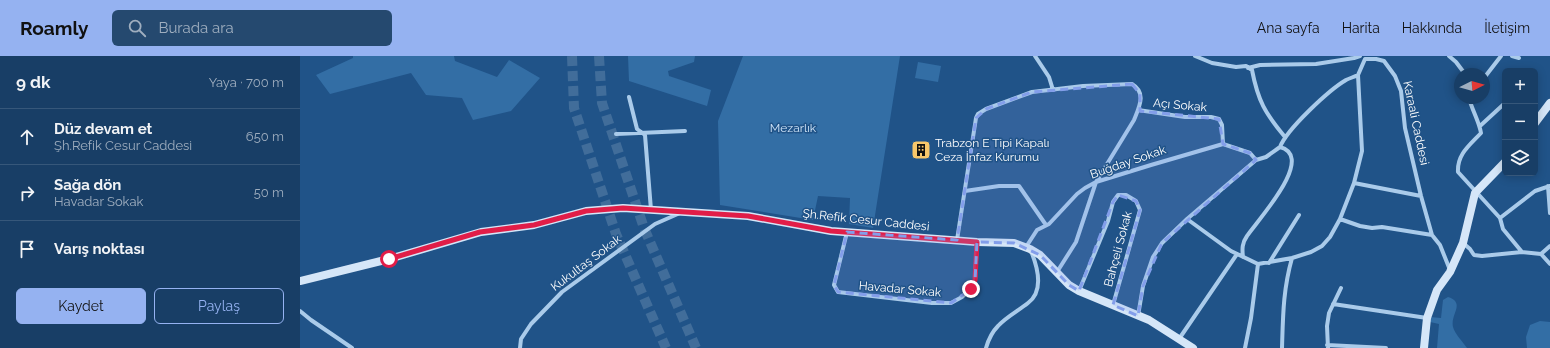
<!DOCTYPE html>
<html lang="tr">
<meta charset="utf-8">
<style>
:root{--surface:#183e66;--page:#25496f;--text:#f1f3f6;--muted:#9faebf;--line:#36577a;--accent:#95b2f1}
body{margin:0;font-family:Raleway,sans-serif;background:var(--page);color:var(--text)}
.controls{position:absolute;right:12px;top:12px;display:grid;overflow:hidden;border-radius:6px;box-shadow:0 2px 10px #0003}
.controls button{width:36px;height:36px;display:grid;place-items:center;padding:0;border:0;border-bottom:1px solid var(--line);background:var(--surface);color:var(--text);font:20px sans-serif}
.compass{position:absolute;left:1154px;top:12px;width:36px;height:36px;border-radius:50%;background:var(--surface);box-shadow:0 2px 10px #0003;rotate:85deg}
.stop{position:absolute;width:12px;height:12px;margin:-9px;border:3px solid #e11d48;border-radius:50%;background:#fff}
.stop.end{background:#e11d48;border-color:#fff;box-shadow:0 1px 4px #0008}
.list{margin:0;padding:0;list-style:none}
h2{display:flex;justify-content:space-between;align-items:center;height:52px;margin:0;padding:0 16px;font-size:17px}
h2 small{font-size:13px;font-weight:400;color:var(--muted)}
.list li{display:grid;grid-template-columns:26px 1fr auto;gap:12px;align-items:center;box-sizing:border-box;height:56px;padding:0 16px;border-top:1px solid var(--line)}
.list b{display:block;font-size:15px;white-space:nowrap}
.list p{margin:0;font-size:13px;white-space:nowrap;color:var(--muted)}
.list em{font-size:13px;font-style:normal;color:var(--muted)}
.actions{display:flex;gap:8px;padding:12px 16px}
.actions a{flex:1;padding:9px 0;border:1px solid var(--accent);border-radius:6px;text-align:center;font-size:14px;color:var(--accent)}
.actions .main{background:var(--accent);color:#111}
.icon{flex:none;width:22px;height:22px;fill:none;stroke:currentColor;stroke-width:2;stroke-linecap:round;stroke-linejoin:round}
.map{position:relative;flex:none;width:1250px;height:292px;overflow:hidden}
header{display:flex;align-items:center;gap:24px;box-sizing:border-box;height:56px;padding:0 20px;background:var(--accent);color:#111}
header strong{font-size:19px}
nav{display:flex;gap:22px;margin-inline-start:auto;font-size:14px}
.search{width:280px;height:36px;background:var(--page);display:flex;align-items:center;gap:10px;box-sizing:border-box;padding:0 14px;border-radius:6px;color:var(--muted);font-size:15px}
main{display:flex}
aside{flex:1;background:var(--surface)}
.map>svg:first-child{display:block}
.green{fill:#336ea5}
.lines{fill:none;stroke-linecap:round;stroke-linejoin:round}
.primary-tunnel{stroke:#416d9a;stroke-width:10;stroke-dasharray:10 5;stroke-linecap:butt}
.street{stroke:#aacbea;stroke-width:4}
.secondary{stroke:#d5e6f8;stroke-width:8}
.route{stroke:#e11d48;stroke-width:5}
.marked{fill:#839eea;fill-opacity:0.2;stroke:#839eea;stroke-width:3;stroke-dasharray:8 5;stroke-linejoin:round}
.labels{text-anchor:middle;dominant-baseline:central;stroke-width:3;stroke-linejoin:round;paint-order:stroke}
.street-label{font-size:12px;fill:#fff;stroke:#205388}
.park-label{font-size:12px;fill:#cfe4f8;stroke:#205388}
.poi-label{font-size:12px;fill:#fff;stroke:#205388;text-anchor:start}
</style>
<header>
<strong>Roamly</strong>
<div class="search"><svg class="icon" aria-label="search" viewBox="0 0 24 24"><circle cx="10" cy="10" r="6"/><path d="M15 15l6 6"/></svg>Burada ara</div>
<nav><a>Ana sayfa</a><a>Harita</a><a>Hakkında</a><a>İletişim</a></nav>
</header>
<main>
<aside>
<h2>9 dk<small>Yaya · 700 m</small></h2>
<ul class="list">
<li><svg class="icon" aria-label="ahead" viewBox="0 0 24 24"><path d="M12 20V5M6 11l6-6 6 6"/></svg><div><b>Düz devam et</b><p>Şh.Refik Cesur Caddesi</p></div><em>650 m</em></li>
<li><svg class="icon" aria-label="right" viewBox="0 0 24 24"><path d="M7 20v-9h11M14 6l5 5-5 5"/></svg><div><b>Sağa dön</b><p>Havadar Sokak</p></div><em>50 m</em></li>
<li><svg class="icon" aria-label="arrive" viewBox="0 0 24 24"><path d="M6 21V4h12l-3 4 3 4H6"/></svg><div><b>Varış noktası</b></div></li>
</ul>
<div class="actions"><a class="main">Kaydet</a><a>Paylaş</a></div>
</aside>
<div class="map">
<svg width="1250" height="292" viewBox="0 0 1250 292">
<rect width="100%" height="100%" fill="#205388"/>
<!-- green -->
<path class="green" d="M53 0H154L155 5 197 21 209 4 240 22 211 55 173 64 162 42 126 39 111 17 30 38 16 19 53 2Z
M328 0H395L394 6 368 15 369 20 411 34 407 50 329 25Z
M443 0H600L573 172 549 168 550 142 518 140 513 164 420 149 418 65Z
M618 6 641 10 638 26 615 22Z
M1148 241C1166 247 1150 258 1153 271 1155 278 1163 286 1167 292H1137L1139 268 1130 266V261L1141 262 1143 244Z
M1240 265 1250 266V292H1227L1226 281 1230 269Z"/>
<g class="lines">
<!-- primary-tunnel -->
<path class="primary-tunnel" d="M272 0 274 52 316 178 366 292
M299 0 302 47 344 172 396 292"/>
<!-- street -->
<path class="street" d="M735 0 749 21 753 34
M895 0 912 7 936 11 946 10 952 14C958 45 965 57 985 81
M1149 0 1156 6 1165 18
M1212 0 1219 2
M948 12 960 9 1016 8 1054 2 1060 0
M1184 22 1201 0
M329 41 337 73 345 79 351 154
M1169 42C1172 54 1179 65 1181 77 1170 89 1157 98 1158 116L1200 162 1203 173 1222 196
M838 54 885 61H911L919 63 922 69 923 88
M1180 70 1205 47
M316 78 385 75
M980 91C987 73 1029 34 1046 24 1050 22 1054 21 1058 19
M1054 127 1121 140
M1248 130 1250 157
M665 135 699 130H719L746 169
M1200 162 1235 135 1250 130
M887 163 931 195 958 208 992 202 1011 196 1022 190 1030 181 1040 163 1054 127 1062 95 1058 19 1065 3H1076L1084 5 1095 20 1101 35 1105 72 1121 140 1132 179 1140 189 1150 214
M1040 163 1060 170 1072 172 1082 171 1132 179
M547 176 534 229 538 236 632 247H651L662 241 671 233 675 225 677 186
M657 184 676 62 678 58 686 53 732 36 783 30 832 28C847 37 839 51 834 64L796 126 776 186 757 216
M1163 187 1170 193 1174 199 1182 200 1222 196 1241 198 1250 190
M726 191 737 174 749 168 777 138 785 132 796 126 851 109 923 88 950 97 956 104
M1241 198 1250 208
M969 207 999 159
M779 235 808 165 813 146 818 139H826L836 145 840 154 813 249
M1033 248 1127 262
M0 255 11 264 52 292
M838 260 843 230 853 201 862 187 887 163 956 104 966 101 980 91C1017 101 956 166 947 180 942 187 942 193 943 201
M879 283 937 198
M1027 289 1086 292
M220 292 221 283 231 268 262 236 355 168 380 157
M686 292C688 285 692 276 698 270 706 261 718 255 728 247 744 235 738 212 731 195
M945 292 951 262 958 208
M982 292C983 260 983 234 992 202
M1028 292 1027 270 1029 257 1041 232"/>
<!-- secondary -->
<path class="secondary" d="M1235 67 1250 47
M0 225 89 203 181 176 234 169 286 155 323 152 448 160 531 175 677 186 714 187 730 193 740 199 769 229 779 235 849 264 893 292
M1124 292 1127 262 1137 234 1150 216 1163 187 1175 137 1205 106"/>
</g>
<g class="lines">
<!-- route -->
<path class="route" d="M89 203 180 176 234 169 286 155 323 152 448 160 531 175 677 186 675 224 671 233"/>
</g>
<!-- marked area -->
<path class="marked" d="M832 28 840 38V55L919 63 923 88 950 97 956 104 862 187 843 230 838 260 813 249 840 154 836 145 818 139 813 146 779 235 769 229 740 199 714 187 677 186 675 225 671 233 651 247 538 236 534 229 547 176 657 184 676 62 686 53 732 36Z"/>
<!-- icons -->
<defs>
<symbol id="building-square" viewBox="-11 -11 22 22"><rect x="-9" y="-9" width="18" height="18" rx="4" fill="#f8c76a" stroke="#205388"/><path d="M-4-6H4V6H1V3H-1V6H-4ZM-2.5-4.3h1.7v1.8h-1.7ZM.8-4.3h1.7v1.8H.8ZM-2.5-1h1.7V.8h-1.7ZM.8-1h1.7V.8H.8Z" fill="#111"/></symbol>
</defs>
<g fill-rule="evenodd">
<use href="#building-square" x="610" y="83" width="22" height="22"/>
</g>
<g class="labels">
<!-- street labels -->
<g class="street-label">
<text transform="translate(880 49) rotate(5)">Açı Sokak</text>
<text transform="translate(1116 67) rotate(78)">Karaali Caddesi</text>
<text transform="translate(828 106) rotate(-19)">Buğday Sokak</text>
<text transform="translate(566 164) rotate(6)">Şh.Refik Cesur Caddesi</text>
<text transform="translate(818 193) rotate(-75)">Bahçeli Sokak</text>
<text transform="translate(286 207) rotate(-37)">Kukultaş Sokak</text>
<text transform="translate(600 233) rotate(5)">Havadar Sokak</text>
</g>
<!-- park labels -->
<g class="park-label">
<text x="493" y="72">Mezarlık</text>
</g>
<!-- poi labels -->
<g class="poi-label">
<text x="635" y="87">Trabzon E Tipi Kapalı<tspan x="635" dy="14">Ceza İnfaz Kurumu</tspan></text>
</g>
</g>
</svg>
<div class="controls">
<button>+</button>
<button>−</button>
<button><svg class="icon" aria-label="layers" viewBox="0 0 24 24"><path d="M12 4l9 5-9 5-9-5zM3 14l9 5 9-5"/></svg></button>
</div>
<svg class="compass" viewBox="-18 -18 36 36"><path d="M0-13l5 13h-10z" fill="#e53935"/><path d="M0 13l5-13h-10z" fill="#9faebf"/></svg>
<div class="stop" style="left:89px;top:203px"></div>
<div class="stop end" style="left:671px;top:233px"></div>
</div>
</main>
